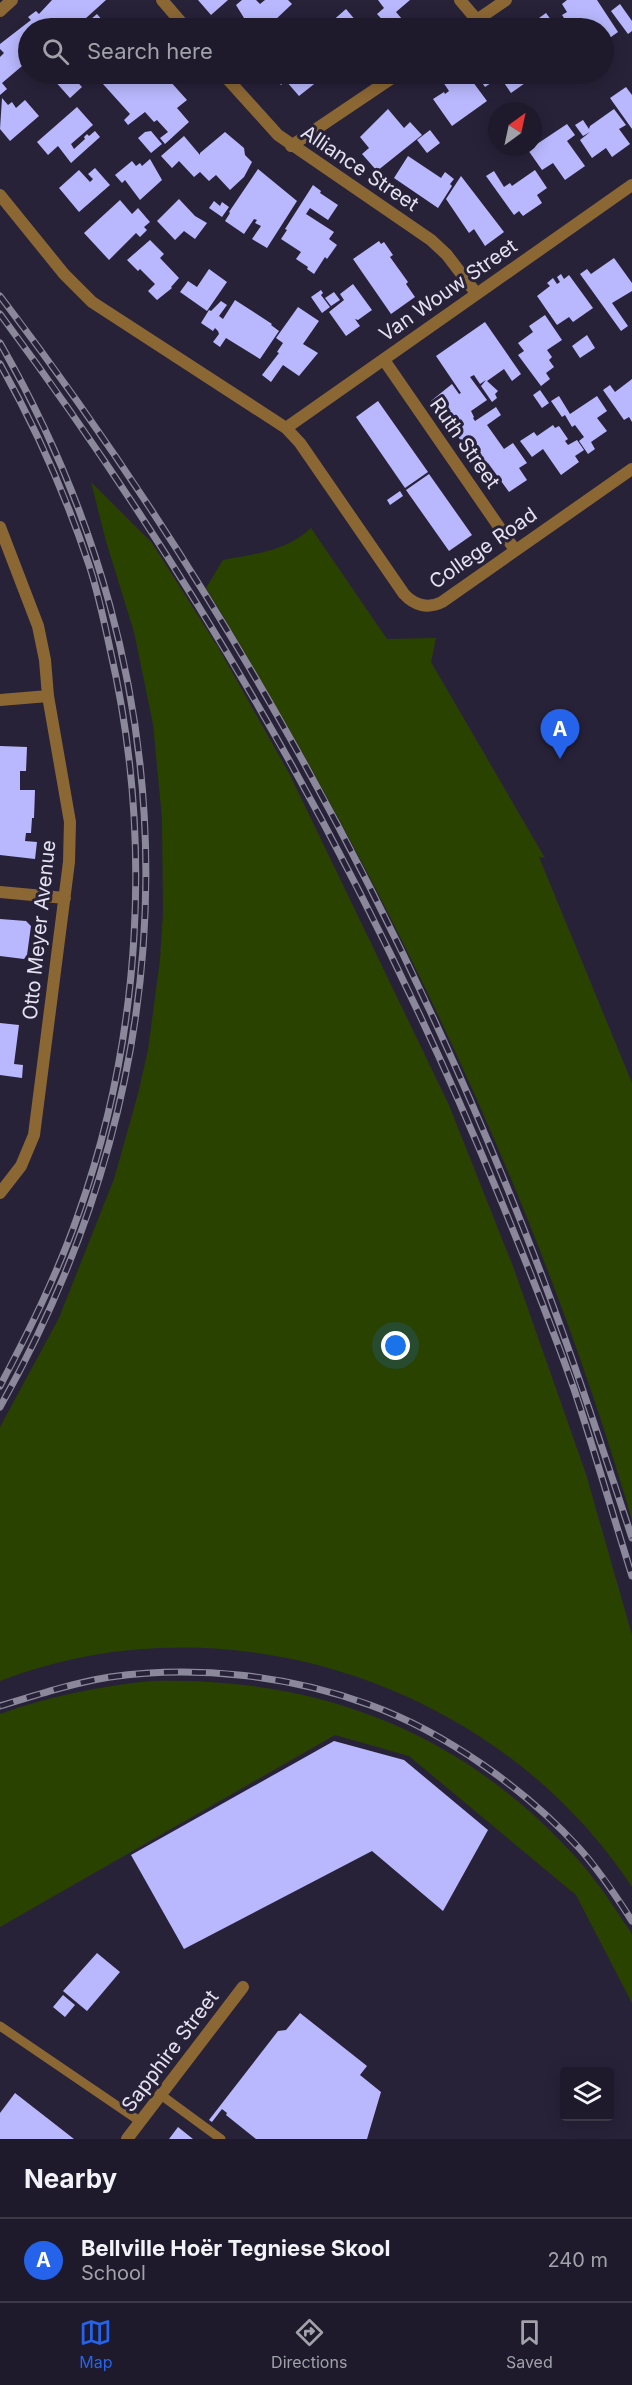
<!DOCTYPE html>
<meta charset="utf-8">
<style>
:root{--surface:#1e1a2b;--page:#2b2737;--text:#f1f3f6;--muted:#a1a1a9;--line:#3c3847;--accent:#2563eb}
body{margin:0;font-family:Inter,sans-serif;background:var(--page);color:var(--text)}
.controls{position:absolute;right:18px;bottom:18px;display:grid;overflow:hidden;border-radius:6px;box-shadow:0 3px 15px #0003}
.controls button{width:54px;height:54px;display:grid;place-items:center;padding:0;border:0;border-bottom:2px solid var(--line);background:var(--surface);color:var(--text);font:30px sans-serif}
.compass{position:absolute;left:488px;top:102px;width:54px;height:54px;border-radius:50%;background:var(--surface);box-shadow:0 3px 15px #0003;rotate:33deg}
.you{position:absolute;left:396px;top:1346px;width:21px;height:21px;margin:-15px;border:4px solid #fff;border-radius:50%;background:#1a73e8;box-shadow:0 0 0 9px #1a73e833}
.badge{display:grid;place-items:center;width:39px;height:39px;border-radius:50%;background:var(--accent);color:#fff;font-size:20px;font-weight:700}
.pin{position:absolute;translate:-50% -50px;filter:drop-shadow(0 2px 3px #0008)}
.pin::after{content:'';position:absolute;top:32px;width:21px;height:18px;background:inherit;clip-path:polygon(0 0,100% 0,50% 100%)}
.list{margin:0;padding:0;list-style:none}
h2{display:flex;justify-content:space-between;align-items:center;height:78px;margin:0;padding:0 24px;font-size:26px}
h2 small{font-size:20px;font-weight:400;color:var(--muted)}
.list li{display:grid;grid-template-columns:39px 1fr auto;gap:18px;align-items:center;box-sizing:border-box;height:84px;padding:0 24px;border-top:2px solid var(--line)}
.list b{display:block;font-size:22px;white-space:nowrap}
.list p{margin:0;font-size:20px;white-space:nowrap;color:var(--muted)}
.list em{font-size:20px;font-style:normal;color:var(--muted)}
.icon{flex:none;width:33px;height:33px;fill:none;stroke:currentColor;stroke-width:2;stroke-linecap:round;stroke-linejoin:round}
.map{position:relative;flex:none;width:632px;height:2139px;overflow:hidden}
.search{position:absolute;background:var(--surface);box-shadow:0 3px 15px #0003;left:18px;right:18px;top:18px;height:66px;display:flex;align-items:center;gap:15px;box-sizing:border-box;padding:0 21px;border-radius:33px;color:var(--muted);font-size:22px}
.sheet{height:162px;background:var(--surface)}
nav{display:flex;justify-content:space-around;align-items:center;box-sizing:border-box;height:84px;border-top:2px solid var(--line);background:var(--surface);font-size:16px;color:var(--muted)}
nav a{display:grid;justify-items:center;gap:3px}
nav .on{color:var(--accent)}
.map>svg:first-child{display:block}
.green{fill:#2a4200}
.building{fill:#b9b8fe}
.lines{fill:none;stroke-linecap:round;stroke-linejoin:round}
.service{stroke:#8b6734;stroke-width:9}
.minor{stroke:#8b6734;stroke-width:12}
.rail-casing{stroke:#8c889b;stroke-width:7}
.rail{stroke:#282239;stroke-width:4.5;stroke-dasharray:14;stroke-linecap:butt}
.labels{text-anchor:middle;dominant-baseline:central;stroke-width:6;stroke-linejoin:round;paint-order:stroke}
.street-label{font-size:20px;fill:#e4e1f0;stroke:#282239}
</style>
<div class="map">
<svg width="632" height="2139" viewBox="0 0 632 2139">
<rect width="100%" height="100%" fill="#282239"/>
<!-- green -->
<path class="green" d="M91 482 152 543 218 647 290 775 449 1105 514 1269 586 1474 632 1635V1887C499 1684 227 1593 0 1681V1427L59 1318 114 1179 138 1094 148 1050 160 960 163 913 162 818 153 724 134 632 106 541Z
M311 528 387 639 436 638 431 662 545 858 539 857 632 1083V1520C536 1191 384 879 206 588L223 560C255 554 287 551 311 528Z
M152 1681C316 1677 458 1730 570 1851 589 1871 605 1893 620 1916 623 1922 630 1929 632 1935 632 1947 632 1989 632 2003L576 1895 409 1756 335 1735 0 1927V1714C50 1696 100 1686 152 1681Z"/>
<!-- building -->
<path class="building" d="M52 0H106L75 28H28V61L2 83 7 89 0 95V57L4 53 0 49V44L31 20 28 17 36 11 39 14Z
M198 0H228L211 15Z
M242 0H256L260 4 265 0H288L292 4 273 22 279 28H237L235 26 244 18 236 5Z
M378 0H410L396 12 409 27 390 28 377 14 384 8Z
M567 0H597L618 32 604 42V28H568L570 27 562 15 567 12 562 4Z
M620 4 632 21V31L628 34 611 11Z
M346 9 362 28H335L330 23Z
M546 13 557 28H513L528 18 533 26 532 23Z
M97 14 109 28H80Z
M60 74H70L82 87 70 98 53 79Z
M113 74H147L155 83 166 74H176L169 80 187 100 177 108 189 122 165 144 160 138 168 132 157 120 154 122 145 112 128 125 124 120 130 114 103 84Z
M272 74H312L318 81 299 96 286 81 281 85Z
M442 74H467L487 101 452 126 433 99 444 92 445 94 449 91 439 76Z
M476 74H522L528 81 511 93 500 77 485 87Z
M626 87 632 95V129L610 98Z
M2 98 8 105 12 102 16 108 25 100 39 116 10 141 0 129Z
M77 107 93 125 71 144 74 149 85 139 84 137 87 134 89 136 95 131 100 137 71 163 58 146 48 155 37 142Z
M388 109 404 128 410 122 422 135 377 171 362 154 369 148 360 137Z
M614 109 626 125 619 129 630 144 612 157 606 148 592 158 580 140 590 132 583 136 575 125 583 120 589 129 590 126Z
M567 124 575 135 567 141 585 166 565 180 553 163 542 170 528 150Z
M430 130 440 143 427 153 417 140Z
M151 131 162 144 151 153 138 138 145 132Z
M225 132 244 148 245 155 252 162 244 177 230 190 216 175 209 181 200 172 194 177 179 161 172 168 161 156 184 136 200 155V153Z
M408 156 441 178 445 172 454 179 450 184 452 186 438 208 394 178Z
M150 159 162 180 140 200 125 180 122 183 115 175 132 161 136 166 140 163 142 166Z
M95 168 110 185 79 212 59 188 79 170 90 182 93 179 88 174Z
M258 169 297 201 267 248 252 239 261 226 255 223 257 220 254 219 244 234 225 221 230 213 229 212Z
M535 170 547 188 537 195 542 203 523 216 519 211 514 215 486 176 494 171 504 187 510 183 512 186Z
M461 176 504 232 485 246 474 229 469 233 446 199Z
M313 185 321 191 320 193 338 205 328 220 310 208 306 214 334 232 329 239 337 245 327 259 325 257 314 274 307 269 308 267 296 259 301 252 281 239 287 230 285 229Z
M179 199 195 216 207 223 195 239 184 231 175 240 157 221Z
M120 200 132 214 138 208 150 222 144 227 147 230 140 237 136 233 109 260 84 233Z
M214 201 220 206 222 202 229 207 222 217 209 208Z
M150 240 164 254 160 258 179 278 171 287 172 288 157 300 148 291 155 284 140 269 138 271 127 260Z
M379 241 381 244 384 242 393 255 390 257 408 282 406 284 415 297 391 314 353 259Z
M614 258 632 283V291L612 303 628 326 621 331 580 274 587 269 591 274Z
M209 269 227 282 207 311 180 292 188 281 197 287Z
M561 274 564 279 569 275 593 308 573 322 569 317 557 325 537 296 550 286 547 283 553 278 557 284 560 282 557 277Z
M353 284 372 310 358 320 355 319 360 326 346 336 329 312 344 300 340 294Z
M321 290 323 293 321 295 330 307 322 313 311 297Z
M334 292 340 300 331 306 325 298Z
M235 300 272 324 271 325 279 331 260 359 226 338 220 347 213 342 219 334 218 331 215 328 213 331 201 323 209 310 211 311 221 301 227 305 219 316 223 319Z
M298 307 319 321 303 344 318 353 299 376 283 365 271 382 262 375 279 353 277 352 283 343 276 338Z
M545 315 562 340 547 350 552 357 549 360 554 367 546 373 550 379 541 386 518 355 524 351 518 343 533 332 529 326Z
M485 322 521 374 512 381 504 369 487 381 498 391 495 394 497 398 492 402 481 386 486 380 480 384 474 375 470 377 487 400 471 411 474 417 473 418 475 421 496 407 501 415 487 425 504 449 513 443 527 463 519 468 527 480 509 492 488 463 479 469 472 458 481 452 471 436 462 442 453 430 460 426 445 404 437 409 431 401 452 384 459 394 461 393 436 356Z
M587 335 595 348 580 358 572 346Z
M632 379V422L629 417 624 420 603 390 610 385 615 392Z
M540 390 549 403 542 408 533 395Z
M559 396 570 414 597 396 607 411 597 418 607 431 591 442 595 449 588 454 579 441 584 437 575 425 572 427 565 415 562 417 551 401Z
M378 401 428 472 405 488 356 417Z
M553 425 555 428 559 426 568 439 565 441 568 445 577 440 584 450 575 456 579 462 561 475 543 449 532 457 520 441 534 432 537 436Z
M429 474 472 535 449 551 406 490Z
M400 491 403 496 390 505 387 500Z
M0 746 27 747 26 771H20V790H35L34 818H32L31 833H26L25 841 37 842 35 859 0 855Z
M0 919 26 921 31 926 27 955 24 959 0 956Z
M0 1023 19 1025 14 1064 23 1065 22 1078 0 1075Z
M334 1741 404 1760 488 1830 443 1911 372 1851 184 1949 131 1855Z
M97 1953 120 1972 87 2011 63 1991Z
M63 1995 75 2005 65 2017 53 2007Z
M300 2013 367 2066 360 2075 381 2092 367 2139H256L226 2115 227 2113 222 2109 212 2122 209 2120 278 2031 286 2030Z
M15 2093 74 2139H0V2113Z
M178 2127 193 2139H169Z"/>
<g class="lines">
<!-- service -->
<path class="service" d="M0 2026 141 2122
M161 2095 221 2139"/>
<!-- minor -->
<path class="minor" d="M162 0 186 28
M460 0 477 20
M0 11 12 0
M465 28 506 0
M223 74 278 135 431 240 447 255 476 293
M291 146 398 74
M0 195 64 274 92 302 286 428 300 443 404 594C415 606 428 609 442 602L632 469
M384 360 515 550
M286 428 632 185
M0 527 38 626 45 660 48 696 70 822 69 862 34 1135 21 1166 0 1193
M0 700 48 696
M0 892 65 898
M127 2139 243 1987"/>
<defs>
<path id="rail" d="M0 296C217 581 394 900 525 1232 565 1333 598 1435 632 1538
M0 314C200 583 367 876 495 1186 523 1254 551 1323 575 1392 595 1453 613 1515 632 1576
M0 343C196 685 193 1065 0 1407
M0 364C36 428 66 496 89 565 98 592 104 621 110 649 153 835 142 1035 78 1215 57 1275 29 1331 0 1386
M0 1706C36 1695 73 1683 110 1677 195 1665 289 1675 370 1705 445 1732 525 1789 579 1848 599 1870 616 1896 632 1921"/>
</defs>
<!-- rail casing -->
<use href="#rail" class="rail-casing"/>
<!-- rail -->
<use href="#rail" class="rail"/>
</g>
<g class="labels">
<!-- street labels -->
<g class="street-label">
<text transform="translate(360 168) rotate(34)">Alliance Street</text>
<text transform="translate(448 290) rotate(-35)">Van Wouw Street</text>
<text transform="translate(465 443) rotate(55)">Ruth Street</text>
<text transform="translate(483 548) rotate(-35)">College Road</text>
<text transform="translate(39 930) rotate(-84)">Otto Meyer Avenue</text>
<text transform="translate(170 2051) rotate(-53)">Sapphire Street</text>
</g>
</g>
</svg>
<div class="controls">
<button><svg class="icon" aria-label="layers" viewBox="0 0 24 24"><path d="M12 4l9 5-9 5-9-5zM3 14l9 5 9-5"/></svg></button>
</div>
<svg class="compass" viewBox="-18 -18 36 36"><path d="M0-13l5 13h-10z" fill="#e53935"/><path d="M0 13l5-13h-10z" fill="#a1a1a9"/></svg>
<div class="you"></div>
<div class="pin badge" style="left:560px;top:759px">A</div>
<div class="search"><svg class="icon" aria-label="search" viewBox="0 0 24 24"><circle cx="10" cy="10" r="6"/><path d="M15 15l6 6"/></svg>Search here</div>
</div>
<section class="sheet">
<h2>Nearby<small></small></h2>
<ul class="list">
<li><span class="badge">A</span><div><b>Bellville Hoër Tegniese Skool</b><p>School</p></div><em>240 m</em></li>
</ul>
</section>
<nav>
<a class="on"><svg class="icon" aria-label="map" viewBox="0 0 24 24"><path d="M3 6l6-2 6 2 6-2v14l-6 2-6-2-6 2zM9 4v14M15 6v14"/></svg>Map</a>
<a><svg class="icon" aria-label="directions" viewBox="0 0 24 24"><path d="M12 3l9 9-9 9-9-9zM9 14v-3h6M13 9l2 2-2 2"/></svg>Directions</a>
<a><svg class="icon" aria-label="saved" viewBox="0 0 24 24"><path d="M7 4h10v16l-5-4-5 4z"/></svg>Saved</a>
</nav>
